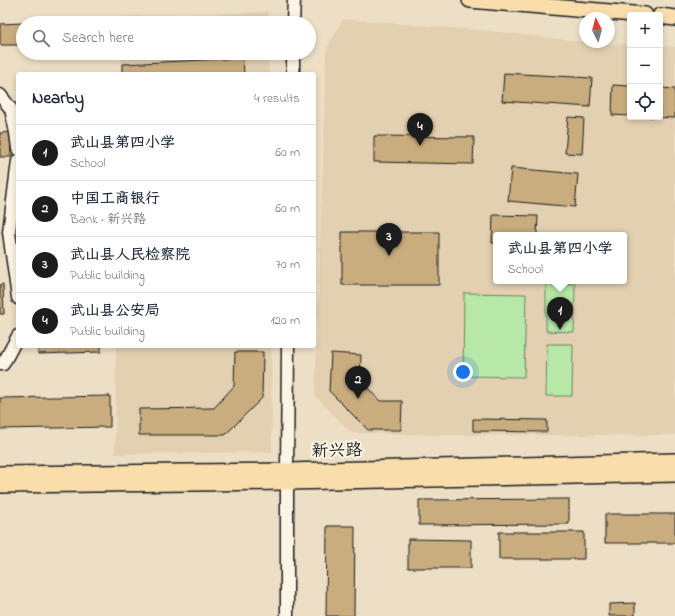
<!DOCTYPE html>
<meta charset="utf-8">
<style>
:root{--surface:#fff;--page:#f6f6f7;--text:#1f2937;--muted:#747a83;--line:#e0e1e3;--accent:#1c1c1c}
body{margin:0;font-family:"Indie Flower","LXGW WenKai TC",sans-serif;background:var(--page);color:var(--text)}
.controls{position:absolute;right:12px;top:12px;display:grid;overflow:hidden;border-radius:4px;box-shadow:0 2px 6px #0003}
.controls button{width:36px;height:36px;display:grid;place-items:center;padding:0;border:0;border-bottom:1px solid var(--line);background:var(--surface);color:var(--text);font:20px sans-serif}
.compass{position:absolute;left:579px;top:12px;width:36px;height:36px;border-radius:50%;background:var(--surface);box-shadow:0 2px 6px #0003;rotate:354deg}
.you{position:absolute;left:463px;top:372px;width:14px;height:14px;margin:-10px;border:3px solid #fff;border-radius:50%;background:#1a73e8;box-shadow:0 0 0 6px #1a73e833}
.badge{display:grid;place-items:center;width:26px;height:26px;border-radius:50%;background:var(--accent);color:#fff;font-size:13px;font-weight:700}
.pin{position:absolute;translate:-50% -33px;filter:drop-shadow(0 1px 2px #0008)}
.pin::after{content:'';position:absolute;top:21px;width:14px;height:12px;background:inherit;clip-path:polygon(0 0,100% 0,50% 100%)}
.popup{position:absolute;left:493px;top:232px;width:134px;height:52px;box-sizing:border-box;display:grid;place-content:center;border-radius:4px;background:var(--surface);filter:drop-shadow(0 1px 3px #0005);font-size:13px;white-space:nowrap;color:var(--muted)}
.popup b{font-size:15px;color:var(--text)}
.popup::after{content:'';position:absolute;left:50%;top:100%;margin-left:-8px;border:8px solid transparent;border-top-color:var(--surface)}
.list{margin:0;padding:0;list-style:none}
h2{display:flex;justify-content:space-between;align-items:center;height:52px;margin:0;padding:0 16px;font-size:17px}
h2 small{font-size:13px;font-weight:400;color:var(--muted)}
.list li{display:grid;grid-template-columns:26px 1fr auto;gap:12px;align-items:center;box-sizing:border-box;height:56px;padding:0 16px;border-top:1px solid var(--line)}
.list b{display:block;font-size:15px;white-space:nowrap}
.list p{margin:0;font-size:13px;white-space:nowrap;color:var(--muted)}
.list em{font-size:13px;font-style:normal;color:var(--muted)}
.icon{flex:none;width:22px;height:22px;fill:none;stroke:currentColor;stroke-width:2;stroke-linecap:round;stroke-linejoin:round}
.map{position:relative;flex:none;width:675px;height:616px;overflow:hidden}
.search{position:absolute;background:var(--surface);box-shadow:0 2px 6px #0003;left:16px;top:16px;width:300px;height:44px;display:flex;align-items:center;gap:10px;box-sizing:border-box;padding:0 14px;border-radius:22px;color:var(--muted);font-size:15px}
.panel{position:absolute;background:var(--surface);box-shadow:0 2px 6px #0003;left:16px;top:72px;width:300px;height:276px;border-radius:4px}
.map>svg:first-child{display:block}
.built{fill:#e2d0b1;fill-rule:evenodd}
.green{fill:#b8e8a7;stroke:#6a8262}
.building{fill:#c9ad7f;stroke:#1c1c1c}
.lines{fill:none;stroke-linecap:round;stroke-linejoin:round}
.minor-casing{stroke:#1c1c1c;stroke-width:15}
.major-casing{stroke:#1c1c1c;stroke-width:18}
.minor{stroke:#fcf5e5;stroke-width:12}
.major{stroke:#f9deab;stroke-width:15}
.labels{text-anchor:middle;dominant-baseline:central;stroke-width:4;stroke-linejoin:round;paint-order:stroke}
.street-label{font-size:17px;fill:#1c1c1c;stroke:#fcf5e5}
</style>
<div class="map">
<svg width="675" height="616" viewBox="0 0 675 616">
<rect width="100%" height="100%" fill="#eddfc6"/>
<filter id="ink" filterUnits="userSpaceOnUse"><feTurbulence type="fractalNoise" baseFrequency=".025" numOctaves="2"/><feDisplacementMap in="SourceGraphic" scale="8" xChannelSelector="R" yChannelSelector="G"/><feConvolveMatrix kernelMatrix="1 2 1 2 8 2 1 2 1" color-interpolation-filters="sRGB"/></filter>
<g filter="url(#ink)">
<!-- built -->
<path class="built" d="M268 12V23H121L122 17Z
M343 19 490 31 585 42 630 45V117H660V46L675 47V435H441L352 433 315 396 321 226 326 50ZM496 235H624V281H496Z
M121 53H268L269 74H121Z
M116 346H271L272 452 115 454Z"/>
<!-- green -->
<path class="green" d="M546 283 575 284 574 332 546 331Z
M464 293 526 294 524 377 463 376Z
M547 344H573L572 396H546Z"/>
<!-- building -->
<path class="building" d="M88 22V23H41Z
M23 23V45H0V24Z
M243 58 244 74H122V64Z
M504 73 592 78 590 107 502 101Z
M613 85 630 86V116L612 115Z
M660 88 675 89V118L650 117H660Z
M568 117 584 118 582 154 565 153Z
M10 132 11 157H0V133Z
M374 136 474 137 473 164 374 162Z
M511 168 578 174 575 207 508 201Z
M493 215 538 216 537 235H496V243H492Z
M342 232H439V285H342Z
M3 284 4 314H0V285Z
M38 346H101V352L38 354Z
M235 352H263L262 398 225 435H139V409L214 408 234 386Z
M331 353 361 355 360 380 380 401H402L401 430H368L329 391Z
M110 396V427L0 429V398Z
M473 419 547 420V432L473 431Z
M569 499V524L419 525V500Z
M605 514H675V543H605Z
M327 526H355L354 616H326Z
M499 532H584V559H499Z
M408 539 471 540V568H408Z
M635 603V616H609V604Z"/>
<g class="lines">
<defs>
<path id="minor" d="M293 23 294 0
M293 74V53
M0 95 11 109 16 133 18 149
M18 161 9 232 18 298
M0 364H3L18 336
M287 616V471L288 346"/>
<path id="major" d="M470 0 645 15
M660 16 675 18
M0 474 287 471 675 461
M0 485 287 482 675 474"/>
</defs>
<!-- minor casing -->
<use href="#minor" class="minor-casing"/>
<!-- major casing -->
<use href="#major" class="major-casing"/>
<!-- minor -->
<use href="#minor" class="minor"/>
<!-- major -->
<use href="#major" class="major"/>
</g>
</g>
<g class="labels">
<!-- street labels -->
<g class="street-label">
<text transform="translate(337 451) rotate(-1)">新兴路</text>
</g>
</g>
</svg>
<div class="controls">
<button>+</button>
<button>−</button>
<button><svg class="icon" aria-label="locate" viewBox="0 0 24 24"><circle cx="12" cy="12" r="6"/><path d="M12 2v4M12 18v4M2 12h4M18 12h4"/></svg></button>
</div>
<svg class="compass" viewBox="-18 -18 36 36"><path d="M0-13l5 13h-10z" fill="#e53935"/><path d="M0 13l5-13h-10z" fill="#747a83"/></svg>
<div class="you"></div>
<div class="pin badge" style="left:560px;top:330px">1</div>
<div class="popup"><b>武山县第四小学</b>School</div>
<div class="pin badge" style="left:358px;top:399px">2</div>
<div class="pin badge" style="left:389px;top:256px">3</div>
<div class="pin badge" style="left:420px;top:146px">4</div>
<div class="search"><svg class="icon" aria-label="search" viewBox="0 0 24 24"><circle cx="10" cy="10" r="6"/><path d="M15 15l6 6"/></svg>Search here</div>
<section class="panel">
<h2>Nearby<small>4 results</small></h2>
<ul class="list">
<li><span class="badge">1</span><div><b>武山县第四小学</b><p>School</p></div><em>60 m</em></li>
<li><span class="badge">2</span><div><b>中国工商银行</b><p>Bank · 新兴路</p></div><em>60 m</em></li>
<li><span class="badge">3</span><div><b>武山县人民检察院</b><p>Public building</p></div><em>70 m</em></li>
<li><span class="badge">4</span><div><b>武山县公安局</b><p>Public building</p></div><em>120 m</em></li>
</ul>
</section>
</div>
